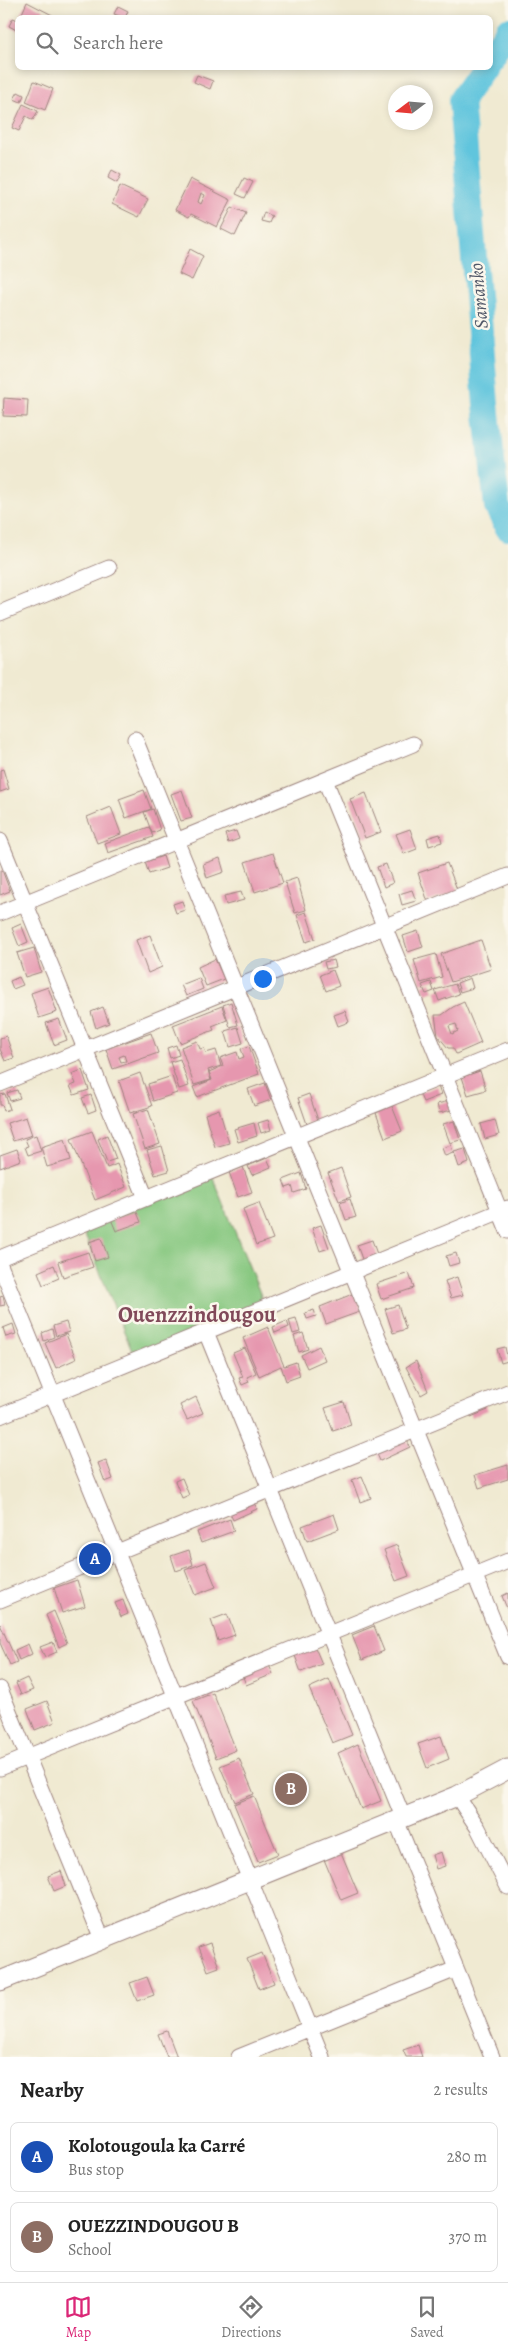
<!DOCTYPE html>
<meta charset="utf-8">
<style>
:root{--surface:#fff;--page:#f6f6f6;--text:#222;--muted:#767676;--line:#e0e0e0;--accent:#db2777}
body{margin:0;font-family:Alegreya,serif;background:var(--page);color:var(--text)}
.compass{position:absolute;left:388px;top:85px;width:45px;height:45px;border-radius:50%;background:var(--surface);box-shadow:0 2px 8px #0003;rotate:254deg}
.you{position:absolute;left:262px;top:978px;width:18px;height:18px;margin:-12px;border:4px solid #fff;border-radius:50%;background:#1a73e8;box-shadow:0 0 0 8px #1a73e833}
.badge{display:grid;place-items:center;width:32px;height:32px;border-radius:50%;background:var(--accent);color:#fff;font-size:16px;font-weight:700}
.pin{position:absolute;translate:-50% -50%;border:2px solid #fff;box-shadow:0 1px 5px #0006}
.list{margin:0;padding:0;list-style:none}
h2{display:flex;justify-content:space-between;align-items:center;height:65px;margin:0;padding:0 20px;font-size:21px}
h2 small{font-size:16px;font-weight:400;color:var(--muted)}
.list li{display:grid;grid-template-columns:32px 1fr auto;gap:15px;align-items:center;box-sizing:border-box;height:70px;margin:0 10px 10px;padding:0 10px;border:1px solid var(--line);border-radius:8px}
.list b{display:block;font-size:19px;white-space:nowrap}
.list p{margin:0;font-size:16px;white-space:nowrap;color:var(--muted)}
.list em{font-size:16px;font-style:normal;color:var(--muted)}
.icon{flex:none;width:28px;height:28px;fill:none;stroke:currentColor;stroke-width:2;stroke-linecap:round;stroke-linejoin:round}
.map{position:relative;flex:none;width:508px;height:2057px;overflow:hidden}
.search{position:absolute;background:var(--surface);box-shadow:0 2px 8px #0003;left:15px;right:15px;top:15px;height:55px;display:flex;align-items:center;gap:12px;box-sizing:border-box;padding:0 18px;border-radius:8px;color:var(--muted);font-size:19px}
.sheet{height:225px;background:var(--surface)}
nav{display:flex;justify-content:space-around;align-items:center;box-sizing:border-box;height:70px;border-top:1px solid var(--line);background:var(--surface);font-size:14px;color:var(--muted)}
nav a{display:grid;justify-items:center;gap:2px}
nav .on{color:var(--accent)}
.map>svg:first-child{display:block}
.garden{fill:#86c77f;stroke:#687355}
.lines{fill:none;stroke-linecap:round;stroke-linejoin:round}
.river{stroke:#60c5dd;stroke-width:26}
.building{fill:#e697af;fill-rule:evenodd}
.minor-casing{stroke:#9d847e;stroke-width:17}
.tertiary-casing{stroke:#9d847e;stroke-width:21}
.minor{stroke:#fff;stroke-width:15}
.tertiary{stroke:#fff;stroke-width:19}
.labels{text-anchor:middle;dominant-baseline:central;stroke-width:5;stroke-linejoin:round;paint-order:stroke}
.water-label{font-size:19px;font-style:italic;fill:#525969;stroke:#fbf7ec}
.district-label{font-size:22px;font-weight:bold;fill:#814959;stroke:#fbf7ec}
</style>
<div class="map">
<svg width="508" height="2057" viewBox="0 0 508 2057">
<rect width="100%" height="100%" fill="#fbf7ec"/>
<filter id="ink" filterUnits="userSpaceOnUse"><feTurbulence type="fractalNoise" baseFrequency=".02" numOctaves="2"/><feDisplacementMap in="SourceGraphic" scale="10" xChannelSelector="R" yChannelSelector="G"/><feConvolveMatrix kernelMatrix="1 2 1 2 8 2 1 2 1" color-interpolation-filters="sRGB"/></filter>
<filter id="wash" filterUnits="userSpaceOnUse"><feTurbulence type="fractalNoise" baseFrequency=".0096" numOctaves="4" result="noise"/><feDisplacementMap in="SourceGraphic" scale="20" xChannelSelector="R" yChannelSelector="G"/><feGaussianBlur stdDeviation="1.12" result="paint"/><feColorMatrix in="noise" values="0 0 0 0 0 0 0 0 0 0 0 0 0 0 0 0 0 1.4 0 .05"/><feComposite in="paint" operator="in"/></filter>
<g filter="url(#wash)">
<rect width="100%" height="100%" fill="#f0ead2"/>
<!-- garden -->
<path class="garden" d="M212 1175 264 1303 134 1356 82 1228Z"/>
<g class="lines">
<!-- river -->
<path class="river" d="M490 57 508 30
M483 68 461 100 486 404 497 507 508 528"/>
</g>
<g id="blocks">
<!-- building -->
<path class="building" d="M27 2 58 18H20Z
M118 6 128 11 125 18 114 14Z
M13 18 18 20V31L9 26Z
M197 75 213 81 210 89 194 82Z
M34 81 53 89 45 110 26 102Z
M18 92 24 95 21 102 14 99Z
M23 104 38 111 33 120 26 116 19 131 12 128Z
M112 170 121 175 117 183 108 178Z
M244 178 253 182 245 198 236 194Z
M190 179 231 200 217 227 191 214 189 217 175 210ZM201 193 205 195 201 204 198 202Z
M120 186 148 199 139 217 112 204Z
M232 207 246 213 235 236 221 229Z
M264 212 272 216 269 223 261 221Z
M190 249 203 256 192 280 179 274Z
M4 398 28 400 27 417 3 416Z
M3 769 9 789 0 792V770Z
M144 790 151 809 126 818 119 799Z
M182 790 192 818 181 821 171 794Z
M366 793 381 832 365 838 350 799Z
M111 807 121 834 97 843 87 817Z
M153 809 160 830 152 833 144 812Z
M149 827 153 837 108 853 105 843Z
M410 829 417 849 404 854 396 834Z
M236 831 239 839 228 843 225 834Z
M440 834 442 842 429 846 427 838Z
M273 853 283 883 255 892 245 862Z
M163 856 167 868 149 874 145 862Z
M220 858 224 872 207 878 203 864Z
M447 863 458 892 428 902 418 873Z
M386 864 393 883 384 887 377 867Z
M2 870 10 891 0 895V871Z
M297 878 306 910 295 913 285 882Z
M412 890 416 901 402 905 399 894Z
M241 892 244 900 226 905 224 896Z
M182 901 185 910 176 913 173 904Z
M306 912 315 939 306 942 297 915Z
M21 924 28 942 19 946 12 928Z
M418 931 423 947 408 952 403 936Z
M150 935 162 967 148 973 136 940Z
M481 940 491 969 451 982 441 954Z
M34 948 41 972 25 977 17 953Z
M436 954 442 977 421 983 414 960Z
M215 959 224 979 206 986 198 967Z
M334 960 336 967 326 969 324 962Z
M333 970 339 986 326 991 320 975Z
M19 977 23 985 13 989 10 981Z
M199 978 203 989 186 996 181 985Z
M470 978 473 988 460 992 457 983Z
M431 982 434 991 426 994 422 985Z
M455 984 459 994 439 1001 435 990Z
M48 987 57 1012 39 1018 31 993Z
M231 1002 238 1025 230 1027 223 1005Z
M464 1002 481 1043 456 1054 453 1048H448L438 1036 435 1015H442L453 1007ZM456 1024 458 1031 452 1034 449 1026Z
M222 1006 227 1020 212 1026 214 1030 180 1043 173 1025Z
M103 1007 109 1023 96 1028 91 1012Z
M345 1011 349 1022 338 1026 334 1015Z
M59 1019 67 1040 54 1045 46 1023Z
M238 1027 243 1043 230 1047 225 1031Z
M151 1033 158 1053 113 1069 106 1049ZM124 1055 126 1061 121 1062 119 1057Z
M6 1036 14 1058 5 1061 0 1049V1038Z
M197 1041 200 1049 204 1048 206 1053 216 1050 221 1066 208 1070 211 1080 194 1085 181 1047Z
M176 1045 179 1055 170 1058 167 1048Z
M249 1046 259 1074 197 1097 193 1087 212 1080 209 1072 223 1066 220 1058 237 1052 239 1059 244 1057 241 1049Z
M180 1059 189 1086 179 1089 170 1062Z
M82 1070 89 1090 74 1095 70 1086 76 1084 72 1074Z
M480 1071 486 1090 468 1095 462 1077Z
M140 1073 152 1106 130 1113 119 1081Z
M172 1076 177 1093 153 1101 148 1084Z
M265 1083 271 1100 254 1106 248 1089Z
M438 1086 441 1095 423 1102 419 1093Z
M17 1090 20 1098 10 1101 7 1093Z
M5 1094 10 1109 4 1111 2 1105H0V1095Z
M309 1094 318 1120 307 1124 298 1098Z
M91 1095 96 1110 88 1113 82 1098Z
M449 1101 452 1110 439 1113 437 1104Z
M392 1106 402 1131 385 1138 376 1113Z
M148 1109 160 1144 145 1149 133 1114Z
M219 1109 229 1143 215 1147 205 1114Z
M26 1117 32 1135 13 1141 7 1123Z
M268 1120 271 1130 261 1133 258 1123Z
M495 1120 499 1135 485 1139 481 1124Z
M454 1121 460 1140 450 1143 443 1124Z
M254 1123 257 1136 238 1142 234 1129Z
M92 1131 107 1168 117 1164 126 1187 95 1200 71 1139Z
M36 1135 41 1151 28 1155 25 1147 28 1146 25 1139Z
M107 1135 116 1159 107 1162 98 1139Z
M65 1139 71 1160 47 1167 41 1147Z
M451 1145 453 1153 445 1156 442 1148Z
M162 1146 169 1171 155 1175 147 1150Z
M17 1149 21 1160 0 1168V1155Z
M465 1149 469 1163 459 1167 454 1152Z
M267 1158 271 1167 252 1175 248 1166Z
M243 1167 252 1192 238 1197 229 1172Z
M341 1168 351 1197 339 1201 328 1173Z
M301 1173 306 1189 294 1193 292 1186 286 1188 283 1180Z
M350 1199 356 1217 346 1220 340 1203Z
M259 1203 273 1239 256 1245 243 1209Z
M136 1210 141 1222 116 1231 111 1219Z
M321 1225 329 1248 320 1251 312 1228Z
M101 1238 108 1257 95 1261 89 1242Z
M372 1240 378 1257 363 1262 357 1245Z
M88 1252 93 1267 63 1277 58 1262Z
M456 1253 459 1263 449 1266 446 1256Z
M54 1265 59 1278 43 1285 38 1272Z
M409 1273 414 1288 381 1299 376 1284Z
M457 1277 463 1295 451 1298 445 1281Z
M355 1293 362 1311 326 1324 320 1307Z
M3 1296 5 1305 0 1306V1297Z
M398 1305 406 1329 393 1333 385 1309Z
M314 1310 316 1316 307 1319 305 1313Z
M296 1318 300 1332 293 1334 289 1320Z
M287 1321 289 1327 275 1333 273 1327Z
M66 1322 69 1332 56 1336 53 1326Z
M13 1324 16 1334 6 1337 3 1328Z
M268 1327 284 1366 296 1362 300 1376 286 1381 281 1366 259 1376 243 1338Z
M52 1329 54 1337 44 1341 42 1333Z
M303 1333 308 1349 299 1352 294 1336Z
M66 1334 76 1359 56 1368 45 1343Z
M319 1346 325 1360 307 1368 301 1355Z
M505 1347 508 1361 501 1363 497 1349Z
M245 1348 256 1373 247 1377 249 1382 242 1385 239 1378 243 1377 233 1353Z
M416 1361 428 1391 421 1395 406 1367Z
M196 1397 203 1413 187 1420 180 1405Z
M344 1402 351 1425 333 1431 325 1408Z
M484 1402 488 1410 471 1417 468 1409Z
M404 1433 410 1447 380 1461 374 1447Z
M106 1460 113 1479 105 1482 98 1463Z
M508 1465V1479L479 1488 475 1475Z
M362 1476 371 1498 360 1502 352 1480Z
M182 1478 189 1495 182 1498 175 1481Z
M252 1498 257 1509 233 1520 228 1509Z
M334 1514 339 1529 307 1541 302 1526Z
M230 1519 234 1531 201 1543 197 1532Z
M397 1545 409 1576 396 1581 384 1550Z
M189 1550 193 1565 176 1571 171 1556Z
M206 1562 216 1587 195 1595 185 1570Z
M77 1580 85 1606 62 1613 54 1588Z
M508 1593V1611L502 1596Z
M123 1600 128 1614 121 1617 115 1603Z
M54 1611 67 1643 59 1647 46 1615Z
M227 1614 235 1635 218 1641 211 1620Z
M0 1624 17 1662 10 1665 0 1643Z
M374 1626 384 1651 362 1660 352 1635Z
M53 1642 57 1652 45 1657 40 1647Z
M28 1644 32 1654 19 1660 15 1650Z
M314 1645 322 1664 301 1672 294 1653Z
M268 1663 273 1674 246 1685 242 1674Z
M27 1678 33 1690 21 1695 16 1683Z
M329 1679 352 1735 332 1743 309 1688Z
M213 1693 236 1750 216 1758 193 1701Z
M47 1701 55 1722 35 1730 27 1709Z
M441 1736 449 1759 427 1768 418 1744Z
M358 1744 381 1801 361 1809 338 1753Z
M239 1758 254 1794 235 1802 220 1766Z
M254 1796 278 1854 258 1862 234 1804Z
M340 1850 358 1893 341 1900 323 1857Z
M441 1852 445 1866 436 1869 432 1855Z
M61 1871 66 1886 54 1891 48 1876Z
M210 1943 219 1967 208 1971 199 1947Z
M262 1953 274 1983 259 1989 247 1959Z
M147 1977 154 1995 137 2001 130 1983Z
M167 2031 177 2057H167L158 2034Z
M418 2045 422 2057H406L403 2050Z"/>
</g>
</g>
<g filter="url(#ink)">
<use href="#blocks" fill-opacity="0" stroke="#9d847e" stroke-width="1"/>
<g class="lines">
<defs>
<path id="minor" d="M0 613 109 568
M135 739 508 1657
M325 780 508 1231
M0 841 146 1198
M0 913 413 744
M0 1084 508 876
M0 1258 508 1050
M0 1265 322 2057
M206 1332 403 1817
M0 1416 508 1208
M0 1600 508 1392
M0 1689 102 1939
M0 1768 508 1561
M457 1796 478 1828 508 1887
M396 1820 492 2057
M239 2057 456 1969"/>
<path id="tertiary" d="M0 1981 457 1796 508 1769"/>
</defs>
<!-- minor casing -->
<use href="#minor" class="minor-casing"/>
<!-- tertiary casing -->
<use href="#tertiary" class="tertiary-casing"/>
<!-- minor -->
<use href="#minor" class="minor"/>
<!-- tertiary -->
<use href="#tertiary" class="tertiary"/>
</g>
</g>
<g class="labels">
<!-- water labels -->
<g class="water-label">
<text transform="translate(479 296) rotate(-95)">Samanko</text>
</g>
<!-- district labels -->
<g class="district-label">
<text x="197" y="1315">Ouenzzindougou</text>
</g>
</g>
</svg>
<svg class="compass" viewBox="-18 -18 36 36"><path d="M0-13l5 13h-10z" fill="#e53935"/><path d="M0 13l5-13h-10z" fill="#767676"/></svg>
<div class="you"></div>
<div class="pin badge" style="left:95px;top:1559px;background:#1a4fb4">A</div>
<div class="pin badge" style="left:291px;top:1789px;background:#8d6e63">B</div>
<div class="search"><svg class="icon" aria-label="search" viewBox="0 0 24 24"><circle cx="10" cy="10" r="6"/><path d="M15 15l6 6"/></svg>Search here</div>
</div>
<section class="sheet">
<h2>Nearby<small>2 results</small></h2>
<ul class="list">
<li><span class="badge" style="background:#1a4fb4">A</span><div><b>Kolotougoula ka Carré</b><p>Bus stop</p></div><em>280 m</em></li>
<li><span class="badge" style="background:#8d6e63">B</span><div><b>OUEZZINDOUGOU B</b><p>School</p></div><em>370 m</em></li>
</ul>
</section>
<nav>
<a class="on"><svg class="icon" aria-label="map" viewBox="0 0 24 24"><path d="M3 6l6-2 6 2 6-2v14l-6 2-6-2-6 2zM9 4v14M15 6v14"/></svg>Map</a>
<a><svg class="icon" aria-label="directions" viewBox="0 0 24 24"><path d="M12 3l9 9-9 9-9-9zM9 14v-3h6M13 9l2 2-2 2"/></svg>Directions</a>
<a><svg class="icon" aria-label="saved" viewBox="0 0 24 24"><path d="M7 4h10v16l-5-4-5 4z"/></svg>Saved</a>
</nav>
